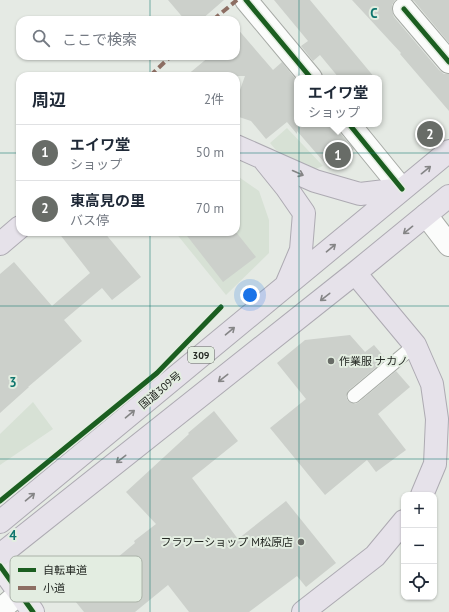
<!DOCTYPE html>
<html lang="ja">
<meta charset="utf-8">
<style>
:root{--surface:#fff;--page:#f2f2f3;--text:#1f2937;--muted:#747a83;--line:#e0e1e3;--accent:#686c67}
body{margin:0;font-family:"PT Sans","Noto Sans JP",sans-serif;background:var(--page);color:var(--text)}
.controls{position:absolute;right:12px;bottom:12px;display:grid;overflow:hidden;border-radius:8px;box-shadow:0 1px 3px #0004}
.controls button{width:36px;height:36px;display:grid;place-items:center;padding:0;border:0;border-bottom:1px solid var(--line);background:var(--surface);color:var(--text);font:20px sans-serif}
.you{position:absolute;left:250px;top:295px;width:14px;height:14px;margin:-10px;border:3px solid #fff;border-radius:50%;background:#1a73e8;box-shadow:0 0 0 6px #1a73e833}
.badge{display:grid;place-items:center;width:26px;height:26px;border-radius:50%;background:var(--accent);color:#fff;font-size:13px;font-weight:700}
.pin{position:absolute;translate:-50% -50%;border:2px solid #fff;box-shadow:0 1px 4px #0006}
.popup{position:absolute;left:294px;top:75px;width:88px;height:52px;box-sizing:border-box;display:grid;place-content:center;border-radius:8px;background:var(--surface);filter:drop-shadow(0 1px 3px #0005);font-size:13px;white-space:nowrap;color:var(--muted)}
.popup b{font-size:15px;color:var(--text)}
.popup::after{content:'';position:absolute;left:50%;top:100%;margin-left:-8px;border:8px solid transparent;border-top-color:var(--surface)}
.list{margin:0;padding:0;list-style:none}
h2{display:flex;justify-content:space-between;align-items:center;height:52px;margin:0;padding:0 16px;font-size:17px}
h2 small{font-size:13px;font-weight:400;color:var(--muted)}
.list li{display:grid;grid-template-columns:26px 1fr auto;gap:12px;align-items:center;box-sizing:border-box;height:56px;padding:0 16px;border-top:1px solid var(--line)}
.list b{display:block;font-size:15px;white-space:nowrap}
.list p{margin:0;font-size:13px;white-space:nowrap;color:var(--muted)}
.list em{font-size:13px;font-style:normal;color:var(--muted)}
.icon{flex:none;width:22px;height:22px;fill:none;stroke:currentColor;stroke-width:2;stroke-linecap:round;stroke-linejoin:round}
.map{position:relative;flex:none;width:449px;height:612px;overflow:hidden}
.search{position:absolute;background:var(--surface);box-shadow:0 1px 3px #0004;left:16px;top:16px;width:224px;height:44px;display:flex;align-items:center;gap:10px;box-sizing:border-box;padding:0 14px;border-radius:12px;color:var(--muted);font-size:15px}
.panel{position:absolute;background:var(--surface);box-shadow:0 1px 3px #0004;left:16px;top:72px;width:224px;height:164px;border-radius:12px}
.map>svg:first-child{display:block}
.built{fill:#d7e1d5}
.building{fill:#ccd0cb}
.lines{fill:none;stroke-linecap:round;stroke-linejoin:round}
.service-casing{stroke:#a6aaa5;stroke-width:15}
.minor-casing{stroke:#a6aaa5;stroke-width:24}
.primary-casing{stroke:#adaab2;stroke-width:24}
.trunk-casing{stroke:#adaab2;stroke-width:24}
.service{stroke:#fbfcfb;stroke-width:13}
.minor{stroke:#fbfcfb;stroke-width:22}
.primary{stroke:#ebe8ee;stroke-width:22}
.trunk{stroke:#e6e2ea;stroke-width:22}
.quiet{stroke:#8d6e63;stroke-width:4;stroke-dasharray:8 4;stroke-linecap:butt}
.cycleway-casing{stroke:#e3ede1;stroke-width:8}
.cycleway{stroke:#1b5e20;stroke-width:5}
.oneway{stroke:#858586}
.grid{fill:none;stroke:#0f766e;stroke-width:1;stroke-opacity:0.55}
.poi-dot{fill:#686c67;stroke:#e3ede1;stroke-width:1.5}
.labels{text-anchor:middle;dominant-baseline:central;stroke-width:4;stroke-linejoin:round;paint-order:stroke}
.shield{fill:#e3ede1;stroke:#5d635c;stroke-width:1}
.shield-label{font-size:10px;font-weight:bold;fill:#242823}
.poi-label{font-size:11px;fill:#242823;stroke:#e3ede1;text-anchor:start}
.street-label{font-size:11px;fill:#242823;stroke:#e3ede1}
.key{fill:#e3ede1;stroke:#aab2a8;stroke-width:1}
.key-label{font-size:11px;fill:#242823}
.grid-label{font-size:13px;text-anchor:middle;font-weight:bold;fill:#0f766e;stroke:#e3ede1;stroke-width:4;stroke-linejoin:round;paint-order:stroke}
</style>
<div class="map">
<svg width="449" height="612" viewBox="0 0 449 612">
<rect width="100%" height="100%" fill="#e5eae4"/>
<!-- built -->
<path class="built" d="M287 128 323 166 310 171 276 150 270 143Z
M236 175 259 191 269 220V253L226 295 175 232H236Z
M33 402 53 429 0 465V434Z"/>
<!-- building -->
<path class="building" d="M168 0H224L201 20H185Z
M274 0H310L375 78H339L320 55 313 61 301 46 308 41Z
M352 0H395L392 5V11L394 17 439 70 444 74H449V111L400 54 401 53Z
M412 0H449V43L414 1Z
M236 27 273 70 282 62 297 81V124H337L339 132 354 149 330 169 297 131V134L287 122 266 139 251 121 236 116V101L245 76H186L210 56H236Z
M58 232H104L141 277 112 300 102 288 64 320 82 341 28 387H29L0 413V274L14 262 52 306 90 273Z
M184 232H236L256 257 223 282Z
M350 335 365 352 374 345 386 359 349 390 346 397 348 401 355 404 359 402 396 371 410 387 378 414 406 450 376 472 367 460 325 495 270 428 306 399 277 363 305 340Z
M214 411 238 441 192 478 238 539 286 501 336 563 306 587 297 576 249 612H189L168 585 135 612H84L71 596 135 543 134 541 156 524 126 492 189 434 188 433Z"/>
<g class="lines">
<defs>
<path id="service" d="M354 396 415 345"/>
<path id="minor" d="M246 0 311 78
M404 9 449 62
M349 124 402 189
M426 215 449 245
M0 610 20 593"/>
<path id="primary" d="M0 566 33 612"/>
<path id="trunk" d="M236 146 315 181 360 194 402 189
M265 161 286 187 304 213 301 250 287 283
M0 244 20 227
M355 273 415 345 432 384 437 419 435 464 422 495
M0 522 449 151
M0 555 355 273 449 196
M303 612 375 556 404 521"/>
</defs>
<!-- service casing -->
<use href="#service" class="service-casing"/>
<!-- minor casing -->
<use href="#minor" class="minor-casing"/>
<!-- primary casing -->
<use href="#primary" class="primary-casing"/>
<!-- trunk casing -->
<use href="#trunk" class="trunk-casing"/>
<!-- service -->
<use href="#service" class="service"/>
<!-- minor -->
<use href="#minor" class="minor"/>
<!-- primary -->
<use href="#primary" class="primary"/>
<!-- trunk -->
<use href="#trunk" class="trunk"/>
<!-- quiet -->
<path class="quiet" d="M213 20 237 0
M150 76 171 56"/>
<defs>
<path id="cycleway" d="M246 0 311 78
M404 9 449 62
M349 124 402 189
M0 501 157 373 221 307
M0 566 33 612"/>
</defs>
<!-- cycleway casing -->
<use href="#cycleway" class="cycleway-casing"/>
<!-- cycleway -->
<use href="#cycleway" class="cycleway"/>
</g>
<!-- one-way arrows -->
<defs><path id="oneway-shaft" d="M-6 0H5M1.5-3L5.5 0L1.5 3" fill="none" stroke-width="1.6" stroke-linecap="round" stroke-linejoin="round"/></defs>
<g class="oneway">
<use href="#oneway-shaft" transform="translate(426 170) rotate(-39)"/>
<use href="#oneway-shaft" transform="translate(298 173) rotate(24)"/>
<use href="#oneway-shaft" transform="translate(408 230) rotate(141)"/>
<use href="#oneway-shaft" transform="translate(331 248) rotate(-40)"/>
<use href="#oneway-shaft" transform="translate(325 297) rotate(142)"/>
<use href="#oneway-shaft" transform="translate(230 331) rotate(-40)"/>
<use href="#oneway-shaft" transform="translate(223 378) rotate(142)"/>
<use href="#oneway-shaft" transform="translate(130 414) rotate(-40)"/>
<use href="#oneway-shaft" transform="translate(121 459) rotate(142)"/>
<use href="#oneway-shaft" transform="translate(30 497) rotate(-40)"/>
</g>
<!-- grid -->
<path class="grid" d="M150 0V20M299 0V612M150 56V76M0 153H20M236 153H449M150 232V612M0 306H449M0 459H449"/>
<!-- markers -->
<g class="poi-dot">
<circle cx="331" cy="361" r="4"/>
<circle cx="301" cy="542" r="4"/>
</g>
<g class="labels">
<!-- shield labels -->
<rect class="shield" x="188" y="347" width="26" height="16" rx="3"/>
<g class="shield-label">
<text x="201" y="355">309</text>
</g>
<!-- poi labels -->
<g class="poi-label">
<text x="339" y="361">作業服 ナカノ</text>
<text x="293" y="542" text-anchor="end">フラワーショップ M松原店</text>
</g>
<!-- street labels -->
<g class="street-label">
<text transform="translate(160 390) rotate(-40)">国道309号</text>
</g>
</g>
<!-- legend -->
<rect x="10" y="556" width="132" height="46" rx="6" class="key"/>
<rect x="18" y="568" width="18" height="4" fill="#1b5e20"/>
<rect x="18" y="586" width="18" height="4" fill="#8d6e63"/>
<g class="key-label">
<text x="43" y="574">自転車道</text>
<text x="43" y="592">小道</text>
</g>
<g class="grid-label">
<text x="374" y="18">C</text>
<text x="13" y="387">3</text>
<text x="13" y="540">4</text>
</g>
</svg>
<div class="controls">
<button>+</button>
<button>−</button>
<button><svg class="icon" aria-label="locate" viewBox="0 0 24 24"><circle cx="12" cy="12" r="6"/><path d="M12 2v4M12 18v4M2 12h4M18 12h4"/></svg></button>
</div>
<div class="you"></div>
<div class="pin badge" style="left:338px;top:155px">1</div>
<div class="popup"><b>エイワ堂</b>ショップ</div>
<div class="pin badge" style="left:430px;top:134px">2</div>
<div class="search"><svg class="icon" aria-label="search" viewBox="0 0 24 24"><circle cx="10" cy="10" r="6"/><path d="M15 15l6 6"/></svg>ここで検索</div>
<section class="panel">
<h2>周辺<small>2件</small></h2>
<ul class="list">
<li><span class="badge">1</span><div><b>エイワ堂</b><p>ショップ</p></div><em>50 m</em></li>
<li><span class="badge">2</span><div><b>東高見の里</b><p>バス停</p></div><em>70 m</em></li>
</ul>
</section>
</div>
